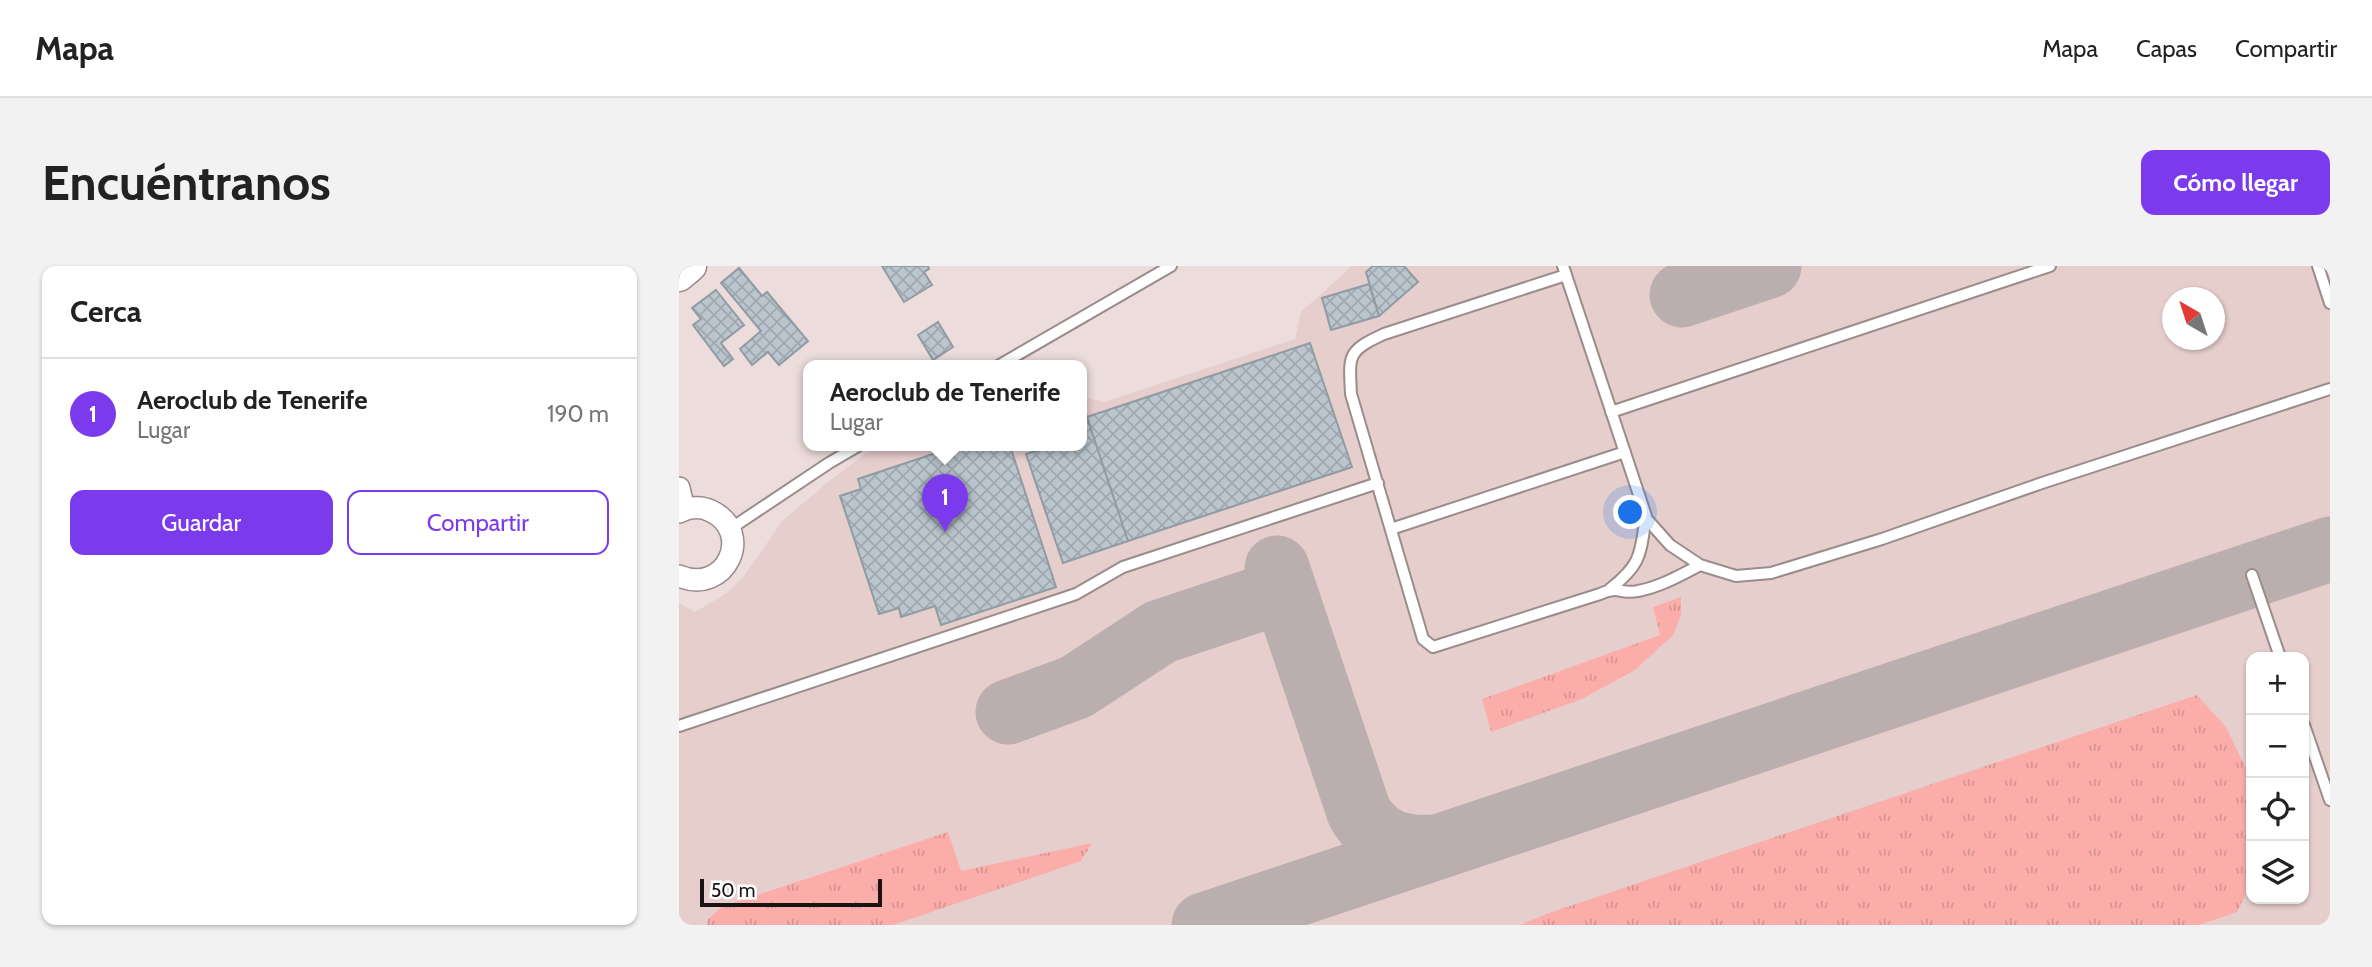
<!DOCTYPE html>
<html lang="es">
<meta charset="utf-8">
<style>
:root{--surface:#fff;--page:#f2f2f2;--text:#222;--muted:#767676;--line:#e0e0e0;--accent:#7c3aed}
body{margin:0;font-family:Cabin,sans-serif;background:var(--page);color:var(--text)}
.controls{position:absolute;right:21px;bottom:21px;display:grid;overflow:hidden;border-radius:14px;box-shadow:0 2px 5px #0004}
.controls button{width:63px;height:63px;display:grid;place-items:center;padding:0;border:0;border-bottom:2px solid var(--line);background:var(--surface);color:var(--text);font:35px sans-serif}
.compass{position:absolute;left:1483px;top:21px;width:63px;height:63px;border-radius:50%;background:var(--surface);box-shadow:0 2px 5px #0004;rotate:321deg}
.scale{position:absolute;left:21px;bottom:18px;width:182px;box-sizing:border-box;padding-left:7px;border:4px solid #191413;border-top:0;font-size:19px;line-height:24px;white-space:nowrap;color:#191413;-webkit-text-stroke:5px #fff;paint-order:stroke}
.you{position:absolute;left:952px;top:247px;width:24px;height:24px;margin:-18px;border:5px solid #fff;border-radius:50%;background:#1a73e8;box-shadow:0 0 0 10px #1a73e833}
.badge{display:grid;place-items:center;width:46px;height:46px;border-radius:50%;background:var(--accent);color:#fff;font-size:23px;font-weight:700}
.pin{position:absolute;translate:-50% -58px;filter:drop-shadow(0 2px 4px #0008)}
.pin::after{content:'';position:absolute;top:37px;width:24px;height:21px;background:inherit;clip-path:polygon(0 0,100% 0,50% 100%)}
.popup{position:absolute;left:124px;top:94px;width:284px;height:91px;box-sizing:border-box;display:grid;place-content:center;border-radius:14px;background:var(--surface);filter:drop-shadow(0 2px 5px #0005);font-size:23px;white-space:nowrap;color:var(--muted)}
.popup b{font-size:26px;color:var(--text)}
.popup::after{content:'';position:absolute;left:50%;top:100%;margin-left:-14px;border:14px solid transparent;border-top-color:var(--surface)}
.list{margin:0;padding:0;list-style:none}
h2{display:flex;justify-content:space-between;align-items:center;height:91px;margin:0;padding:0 28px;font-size:30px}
h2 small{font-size:23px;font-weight:400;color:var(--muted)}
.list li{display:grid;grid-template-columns:46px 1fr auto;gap:21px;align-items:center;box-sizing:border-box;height:112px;padding:0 28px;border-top:2px solid var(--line)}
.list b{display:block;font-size:26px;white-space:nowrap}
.list p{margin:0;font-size:23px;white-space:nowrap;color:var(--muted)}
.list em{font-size:23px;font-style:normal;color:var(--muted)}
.actions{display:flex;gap:14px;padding:21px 28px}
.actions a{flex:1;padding:16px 0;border:2px solid var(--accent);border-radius:14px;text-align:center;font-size:24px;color:var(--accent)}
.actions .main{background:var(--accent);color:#fff}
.icon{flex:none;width:38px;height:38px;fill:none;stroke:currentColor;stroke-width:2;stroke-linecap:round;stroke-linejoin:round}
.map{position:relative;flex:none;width:1651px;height:659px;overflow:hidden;border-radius:14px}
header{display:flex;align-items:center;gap:42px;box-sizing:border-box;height:98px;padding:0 35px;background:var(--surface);border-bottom:2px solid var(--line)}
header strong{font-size:33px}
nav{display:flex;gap:38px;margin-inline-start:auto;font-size:24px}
.intro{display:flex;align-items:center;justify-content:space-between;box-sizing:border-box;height:168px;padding:0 42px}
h1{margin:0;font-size:49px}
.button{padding:18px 32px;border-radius:14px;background:var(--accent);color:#fff;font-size:24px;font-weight:700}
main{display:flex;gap:42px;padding:0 42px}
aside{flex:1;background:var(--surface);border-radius:14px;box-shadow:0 2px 5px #0004}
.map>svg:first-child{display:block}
.built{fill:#e6cecd;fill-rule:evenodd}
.grass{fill:url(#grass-tufts)}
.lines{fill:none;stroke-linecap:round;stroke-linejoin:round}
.taxiway{stroke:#bbaeae;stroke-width:65}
.building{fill:url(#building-cross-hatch);stroke:#909ba2;stroke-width:2}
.lane-casing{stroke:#9a8c8b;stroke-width:14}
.street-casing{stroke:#9a8c8b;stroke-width:24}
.secondary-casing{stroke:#9a8c8b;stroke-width:33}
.lane{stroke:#fff;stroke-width:10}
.street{stroke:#fff;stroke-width:21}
.secondary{stroke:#fff;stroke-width:30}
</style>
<header>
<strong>Mapa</strong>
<nav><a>Mapa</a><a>Capas</a><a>Compartir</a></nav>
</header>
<div class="intro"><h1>Encuéntranos</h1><a class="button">Cómo llegar</a></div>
<main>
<aside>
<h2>Cerca<small></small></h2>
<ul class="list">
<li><span class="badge">1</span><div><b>Aeroclub de Tenerife</b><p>Lugar</p></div><em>190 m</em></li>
</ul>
<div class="actions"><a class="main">Guardar</a><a>Compartir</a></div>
</aside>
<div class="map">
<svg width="1651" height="659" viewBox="0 0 1651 659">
<defs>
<pattern id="grass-tufts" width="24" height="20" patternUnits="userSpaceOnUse" patternTransform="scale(1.75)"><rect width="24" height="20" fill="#fbadaa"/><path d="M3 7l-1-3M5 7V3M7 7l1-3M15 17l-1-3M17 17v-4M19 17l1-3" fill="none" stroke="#d79491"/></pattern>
<pattern id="building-cross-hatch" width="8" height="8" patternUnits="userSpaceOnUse" patternTransform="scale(1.75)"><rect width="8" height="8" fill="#bac5cd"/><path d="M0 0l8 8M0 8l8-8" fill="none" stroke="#9fa8af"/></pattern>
</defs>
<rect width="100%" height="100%" fill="#ecdddc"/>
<!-- built -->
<path class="built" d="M673 0H1651V659H0V337L16 346 48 327 65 310 104 254 154 212 197 180H402L403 131 425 136 616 73 622 46ZM1493 32H1535V74H1493ZM1572 391H1625V633H1572Z"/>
<!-- grass -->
<path class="grass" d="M1002 331V349L994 369 956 404 903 433 812 466 803 433 981 369 974 341Z
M1518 429 1547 461 1572 513V618L1558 646 1520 659H841L870 647Z
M269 566 282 605 413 577 402 595 214 659H28L29 653 42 641Z"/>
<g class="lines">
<!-- taxiway -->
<path class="taxiway" d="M1003 29 1090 0
M598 302 680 546C698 577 723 583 757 581
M329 446 397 421 481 366 580 333C596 330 606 338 614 351
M525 659 1651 283"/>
</g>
<!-- building -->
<path class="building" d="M203 0H249L250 3 245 6 253 19 225 36Z
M694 0H725L739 16 700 50 687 6Z
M60 2 83 30 88 26 129 75 100 99 89 86 73 99 61 83 82 65 42 17Z
M690 18 700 50 652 64 643 32Z
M37 24 65 59 42 77 54 93 45 100 14 59 22 53 13 42Z
M259 56 274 81 254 94 239 69Z
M631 77 673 201 449 275 408 151Z
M406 145 449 275 384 297 347 188 363 183 362 180H402V147Z
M278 180H331L377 321 262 359 256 340 222 351 220 342 200 348 161 230 182 223 179 213Z"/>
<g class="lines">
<defs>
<path id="lane" d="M884 0 967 250C961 287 964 297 931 323
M1639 0 1651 37
M887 9 705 68C668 85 670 89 672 128L744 373 754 381 921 328C939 319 943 329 959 325 981 321 1002 309 1021 299L1057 310 1092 307 1203 273 1363 217 1651 123
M319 100 492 0
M932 146 1371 0
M966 251 991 279 1021 299
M51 263 150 197 179 180
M712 263 946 186
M1573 309 1601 391
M1625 459 1651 534
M0 460 397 328 444 301 699 217"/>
<path id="street" d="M0 222 5 244
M0 246C10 241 22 240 32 245 76 266 47 330 0 310"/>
<path id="secondary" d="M0 10 12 0"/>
</defs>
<!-- lane casing -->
<use href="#lane" class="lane-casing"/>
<!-- street casing -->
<use href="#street" class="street-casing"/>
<!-- secondary casing -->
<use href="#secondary" class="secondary-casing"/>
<!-- lane -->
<use href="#lane" class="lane"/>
<!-- street -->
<use href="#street" class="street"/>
<!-- secondary -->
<use href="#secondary" class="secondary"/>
</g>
</svg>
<div class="controls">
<button>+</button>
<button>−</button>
<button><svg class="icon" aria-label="locate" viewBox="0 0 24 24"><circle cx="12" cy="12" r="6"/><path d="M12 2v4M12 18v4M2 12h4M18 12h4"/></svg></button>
<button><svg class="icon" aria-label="layers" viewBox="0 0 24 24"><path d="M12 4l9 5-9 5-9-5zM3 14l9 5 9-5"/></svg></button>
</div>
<svg class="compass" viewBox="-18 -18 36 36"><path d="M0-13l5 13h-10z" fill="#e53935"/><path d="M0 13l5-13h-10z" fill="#767676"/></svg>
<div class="scale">50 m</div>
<div class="you"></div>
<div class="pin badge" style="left:266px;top:266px">1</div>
<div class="popup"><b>Aeroclub de Tenerife</b>Lugar</div>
</div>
</main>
